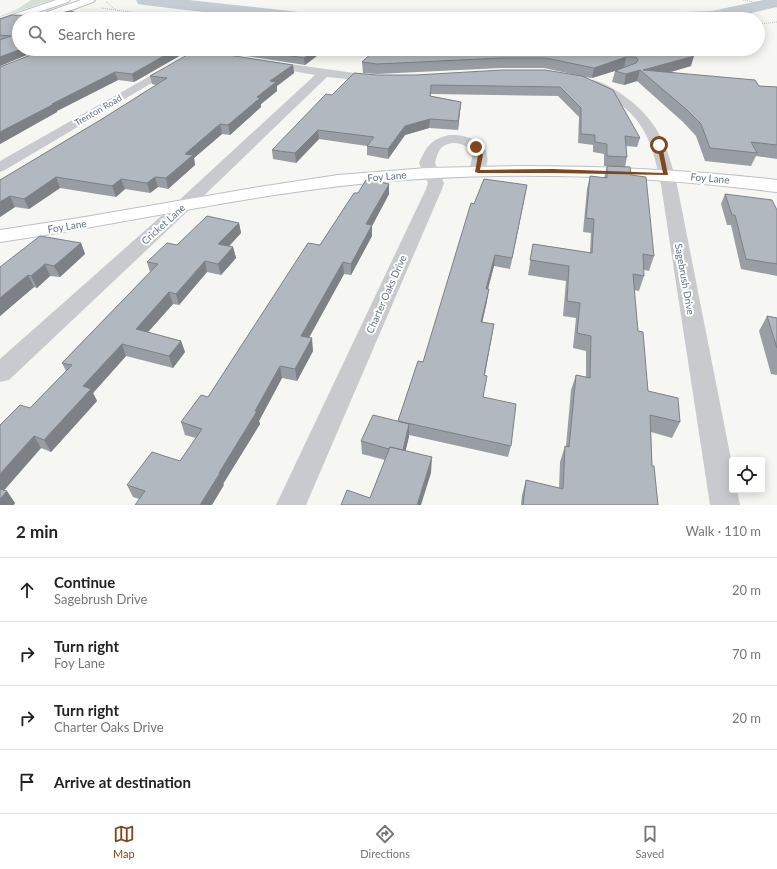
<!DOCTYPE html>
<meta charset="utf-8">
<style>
:root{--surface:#fff;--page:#f6f6f6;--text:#222;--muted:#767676;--line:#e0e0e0;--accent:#80461c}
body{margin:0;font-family:Lato,sans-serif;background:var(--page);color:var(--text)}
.controls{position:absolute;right:12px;bottom:12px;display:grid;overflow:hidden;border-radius:4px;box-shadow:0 2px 10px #0003}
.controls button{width:36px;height:36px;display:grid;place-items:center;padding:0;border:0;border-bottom:1px solid var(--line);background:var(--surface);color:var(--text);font:20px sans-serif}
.stop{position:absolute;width:12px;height:12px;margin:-9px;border:3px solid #80461c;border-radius:50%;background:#fff}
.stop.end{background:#80461c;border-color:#fff;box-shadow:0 1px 4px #0008}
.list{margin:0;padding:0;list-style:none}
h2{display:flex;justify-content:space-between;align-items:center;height:52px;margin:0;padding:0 16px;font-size:17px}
h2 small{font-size:13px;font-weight:400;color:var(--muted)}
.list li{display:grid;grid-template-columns:26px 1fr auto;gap:12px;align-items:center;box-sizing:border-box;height:64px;padding:0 16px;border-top:1px solid var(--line)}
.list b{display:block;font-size:15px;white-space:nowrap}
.list p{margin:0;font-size:13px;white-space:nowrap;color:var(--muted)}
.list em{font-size:13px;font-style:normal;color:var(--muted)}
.icon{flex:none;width:22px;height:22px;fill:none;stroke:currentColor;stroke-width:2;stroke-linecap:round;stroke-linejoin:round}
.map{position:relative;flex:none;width:777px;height:505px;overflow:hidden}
.search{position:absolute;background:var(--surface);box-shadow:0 2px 10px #0003;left:12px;right:12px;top:12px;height:44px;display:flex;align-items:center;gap:10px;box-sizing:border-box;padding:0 14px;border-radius:22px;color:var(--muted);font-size:15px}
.sheet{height:308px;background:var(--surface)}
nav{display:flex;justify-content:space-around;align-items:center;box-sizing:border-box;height:56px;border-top:1px solid var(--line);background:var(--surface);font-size:11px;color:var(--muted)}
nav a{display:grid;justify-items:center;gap:2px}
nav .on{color:var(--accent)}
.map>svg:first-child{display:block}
.green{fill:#d5dfd3}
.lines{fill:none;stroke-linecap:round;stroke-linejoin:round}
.river{fill:#c5cdd4;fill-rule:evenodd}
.secondary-casing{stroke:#bcbfc5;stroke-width:2}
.path{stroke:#c0c2c4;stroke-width:1;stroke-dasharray:1 1;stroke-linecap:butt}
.street{fill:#c8cace;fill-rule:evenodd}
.secondary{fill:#fff;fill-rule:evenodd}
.wall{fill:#999ea4}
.shaded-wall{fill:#7d8186}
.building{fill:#b2b8bf;stroke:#7d8186}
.route{fill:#80461c}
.labels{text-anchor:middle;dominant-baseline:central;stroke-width:4;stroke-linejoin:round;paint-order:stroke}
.far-street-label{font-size:9px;fill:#627087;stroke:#fff}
.street-label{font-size:10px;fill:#627087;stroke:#fff}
</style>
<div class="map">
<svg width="777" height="505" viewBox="0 0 777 505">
<rect width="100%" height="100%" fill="#f6f7f2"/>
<!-- green -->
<path class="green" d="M31 0H52L0 17V16L16 10Z"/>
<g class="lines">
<!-- river -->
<path class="river" d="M136 0H189L309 13 316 15 318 19H262L144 5 138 4Z
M763 0H777V7L727 19H644L646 15 653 13 712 11Z"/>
<defs>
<path id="secondary" d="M56 0H70L68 2 0 25V19Z
M81 0H95L93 2 55 16 51 17 46 14 47 12Z
M517 166C604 166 691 170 777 180V192C645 175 502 170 369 183 245 195 123 224 0 242V230L85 217 253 188 338 175 427 168Z"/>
</defs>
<!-- secondary casing -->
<use href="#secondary" class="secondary-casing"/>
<!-- path -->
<path class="path" d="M743 0 777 7
M106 2 116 10 187 19
M101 8 116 10
M758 24 777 22"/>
<!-- street -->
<path class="street" d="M165 49C177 49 214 48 221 56L216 59 170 52Z
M268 61 376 76 380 77 382 79 380 81 376 82 327 77 188 211 9 380 0 382V359L176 203 315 75 264 66 263 64Z
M173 63 178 66 177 68 5 170 0 172V161Z
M593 80C603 82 612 88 620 93 657 118 667 144 677 185L732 464V490H737L740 505H710L661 185C650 130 640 112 589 85L587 83 589 81Z
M449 135C466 134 491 141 487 163 486 168 485 172 482 175L477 177 472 175 469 172 473 153C466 143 451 139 441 148 438 152 436 158 435 163L444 183 442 189 306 505H276L426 189 428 183 419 163C427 146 430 140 449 135Z"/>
<!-- secondary -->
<use href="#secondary" class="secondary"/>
</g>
<!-- wall -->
<path class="wall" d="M96 18 19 19 41 49 0 66V19Z
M46 49H179L181 55 134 82 118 80 57 111V112L0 144V67Z
M200 49H322V52L305 65Z
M450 49H673L691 66 671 72 759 86 777 87V159L756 156 751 166 705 161 696 136 683 122 637 81 624 85 612 82 615 71 624 68 592 78 584 77 640 138 637 147 626 146 627 157 625 167 631 175 654 256 649 271 644 270V276L639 291 634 290 638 331 648 391 680 422 672 438 651 432 652 466 658 505H521L522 495 526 480 559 488 560 462 565 446H566L571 390 576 375 586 377V351L573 348 576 318 563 316 566 281 528 275 533 244 590 253 591 233 583 232 587 189 590 176 604 178 607 166H604V154L593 152V145L578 143 579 117 558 96 431 94V96L461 102 458 130 429 128 405 135 388 159 367 155V146L319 139 296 163 273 159 272 150 332 95 377 75H576L544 68H501L377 74 363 73 362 62 426 50Z
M293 65 294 73 277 86V91L261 104V107L230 135 222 134 194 158 195 165 168 189 158 187 150 193 125 189 116 197 60 188 29 209 15 207 0 217V180L102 119 156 85 152 84 150 76Z
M527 185 510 269 494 266 488 289 487 301 482 322 494 324 485 375 487 376 483 397 511 446 508 457 409 435 405 451 431 473 370 498 385 460 362 454 361 441 398 422 423 362 474 204Z
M358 193 389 194 372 226V236L351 275 344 274 309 338 313 351 297 381 282 378 259 421 260 424 223 484 224 485 139 499 133 497 127 485 180 461 196 438 185 435 181 422 208 397Z
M725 194 777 210V276L741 269 731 225H727L721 204Z
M239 223 241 233 229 246 233 247 236 258 221 275 207 272 179 305 173 304 148 332 181 341 185 352 173 368 126 356 93 393 97 401 51 452 41 448 4 490 15 503 0 505V425L30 408 66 371 62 363 150 272 147 262 177 245Z
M81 243 85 254 60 277 50 276 37 288 34 287 0 316V267Z
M767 316 777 318V375L771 374 759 331Z"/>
<!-- shaded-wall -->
<path class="shaded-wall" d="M21 49H41L0 66V57Z
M176 49H179L181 55 134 82 132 74Z
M316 49H322V52L305 65 304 58Z
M694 56 691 66 649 78 643 70Z
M626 57 624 68 592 78 594 68Z
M293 65 294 73 277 86V91L261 104V107L230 135 228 125 257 97 270 81Z
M640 70 637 81 624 85 626 74Z
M115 72 118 80 57 111V112L0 144V132L52 104Z
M461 102 460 111 458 130V121Z
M430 119 429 128 405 135 388 159V149L405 126Z
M220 124 222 134 194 158 195 165 168 189 166 178 185 154Z
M318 130 319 139 296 163 295 153Z
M56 177 60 188 29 209 24 199Z
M155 177 158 187 150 193 147 183Z
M121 179 125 189 116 197 112 186Z
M389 184V194L372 226V236L351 275V264L366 224Z
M527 185 525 196 510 269 512 258Z
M10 196 15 207 0 217V202Z
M239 223 241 233 221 255 218 244Z
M81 243 85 254 60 277 54 266Z
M233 247 236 258 221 275 218 264Z
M495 255 494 266 485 300 486 289Z
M205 261 207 272 179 305 176 294Z
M343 262 344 274 303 348 301 336Z
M45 264 50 276 37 288 31 276Z
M28 275 34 287 0 316V298Z
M489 289 487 301 480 333 481 322Z
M169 292 173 304 140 341 136 329Z
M494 324 492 336 482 387 484 375Z
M312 338 313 351 297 381 295 369Z
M181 341 185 352 173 368 169 356Z
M122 344 126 356 93 393 97 401 51 452 44 440 83 386Z
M280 366 282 378 259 421 260 424 223 484 224 485 212 505H200L219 473 255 411Z
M409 424V437L402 465V453Z
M34 436 41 448 0 495V474Z
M432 457 431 473 421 505H417Z
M7 491 15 503 14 505H0V499Z"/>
<!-- building -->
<path class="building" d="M70 11 96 18 100 16H130L162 19H19V49H21L0 57V40L11 36 0 35V19L12 15 48 16Z
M46 49H176L132 74 115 72 52 104H54L0 132V67Z
M247 49H316L304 58Z
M376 49H426V50L450 49H589L593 50V49H673L694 56 643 70 755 80 759 86 777 87V145L751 142 757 153 710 148 701 124 687 110 640 70 626 74 615 71 636 63 638 60 636 57H626L594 68 546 58H502L377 64 362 62Z
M196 50 293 65 270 81 276 82 257 97 260 98 228 125 220 124 185 154 193 155 166 178 155 177 147 183 121 179 112 186 56 177 24 199 10 196 0 202V180L102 119 167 78 150 76Z
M502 70H545L582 76 613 90 640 138 625 136 627 157 607 156V144L595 142V135L581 134V108L560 87 431 85 430 96 461 102 458 121 430 119 405 126 388 149 367 146 374 137 318 130 295 153 272 150 326 94 332 95 354 73 377 75H416Z
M607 166 630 167 631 175 646 177 654 256 643 254 644 276 633 274 638 331 643 332 648 391 678 398 680 422 650 415 652 466H654L658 505H523L526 480 563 489 565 446 569 447 576 375 590 378 591 336 577 333 580 303 567 301 569 266 530 260 533 244 592 253 594 219 586 218 590 176 607 178Z
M484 179 527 185 512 258 495 255 486 289H489L481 322 494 324 484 375 487 376 483 397 516 404 511 446 398 421 418 361 423 362 471 203 474 204Z
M366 180 389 184 366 224 372 225 351 264 343 262 301 336 312 338 295 369 280 366 255 411H257L219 473H220L200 505H135L145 491 127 485 152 452 180 461 202 429 181 422 201 395 208 397 308 243 320 245 354 193H358Z
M725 194 772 200 777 210V264L746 259 735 215H732Z
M207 216 239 223 218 244 233 247 218 264 205 261 176 294 169 292 136 329 181 341 169 356 122 344 83 386 91 389 44 440 34 436 0 474V425L20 405 30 408 72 365 62 363 158 264 147 262 167 243 177 245Z
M40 236 81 243 54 266 45 264 31 276 28 275 0 298V267Z
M767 316 777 318V348Z
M373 415 409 424 403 450 390 447 389 449 361 441Z
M390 447 432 457 417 505H341L347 490 370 498Z
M0 489 7 491 0 499Z"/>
<!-- route -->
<path class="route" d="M659 143 662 145 668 175 552 173H478L475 172 478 155 474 147 476 146 483 155 480 170 552 169 663 173 657 145Z"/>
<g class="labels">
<!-- far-street labels -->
<g class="far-street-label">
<text transform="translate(98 110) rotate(-30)">Trenton Road</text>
</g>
<!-- street labels -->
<g class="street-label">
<text transform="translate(387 176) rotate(-5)">Foy Lane</text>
<text transform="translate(710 178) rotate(5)">Foy Lane</text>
<text transform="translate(163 224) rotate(-42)">Cricket Lane</text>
<text transform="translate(67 226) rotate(-9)">Foy Lane</text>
<text transform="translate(685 279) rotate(80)">Sagebrush Drive</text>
<text transform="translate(386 294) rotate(-66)">Charter Oaks Drive</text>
</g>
</g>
</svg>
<div class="controls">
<button><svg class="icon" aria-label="locate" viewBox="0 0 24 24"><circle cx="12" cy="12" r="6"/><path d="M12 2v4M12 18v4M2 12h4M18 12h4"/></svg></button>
</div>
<div class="stop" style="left:659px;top:145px"></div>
<div class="stop end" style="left:476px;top:147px"></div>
<div class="search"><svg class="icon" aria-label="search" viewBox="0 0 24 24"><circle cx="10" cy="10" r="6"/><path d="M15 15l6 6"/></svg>Search here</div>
</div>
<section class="sheet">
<h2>2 min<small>Walk · 110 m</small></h2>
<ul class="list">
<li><svg class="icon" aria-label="ahead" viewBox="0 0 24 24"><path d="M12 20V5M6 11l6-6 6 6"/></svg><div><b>Continue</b><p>Sagebrush Drive</p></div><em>20 m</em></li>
<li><svg class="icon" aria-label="right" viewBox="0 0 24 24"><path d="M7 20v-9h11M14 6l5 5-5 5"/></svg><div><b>Turn right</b><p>Foy Lane</p></div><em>70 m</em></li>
<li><svg class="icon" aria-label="right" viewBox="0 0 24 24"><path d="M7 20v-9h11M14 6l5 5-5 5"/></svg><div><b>Turn right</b><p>Charter Oaks Drive</p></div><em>20 m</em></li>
<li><svg class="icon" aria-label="arrive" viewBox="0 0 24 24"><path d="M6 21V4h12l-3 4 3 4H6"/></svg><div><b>Arrive at destination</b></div></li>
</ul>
</section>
<nav>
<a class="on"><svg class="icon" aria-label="map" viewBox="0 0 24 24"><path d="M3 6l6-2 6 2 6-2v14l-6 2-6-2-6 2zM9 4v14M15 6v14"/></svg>Map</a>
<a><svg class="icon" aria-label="directions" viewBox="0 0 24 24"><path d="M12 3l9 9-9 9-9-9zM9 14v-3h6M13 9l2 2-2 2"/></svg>Directions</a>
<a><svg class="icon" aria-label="saved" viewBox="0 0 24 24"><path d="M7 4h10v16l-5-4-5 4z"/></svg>Saved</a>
</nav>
